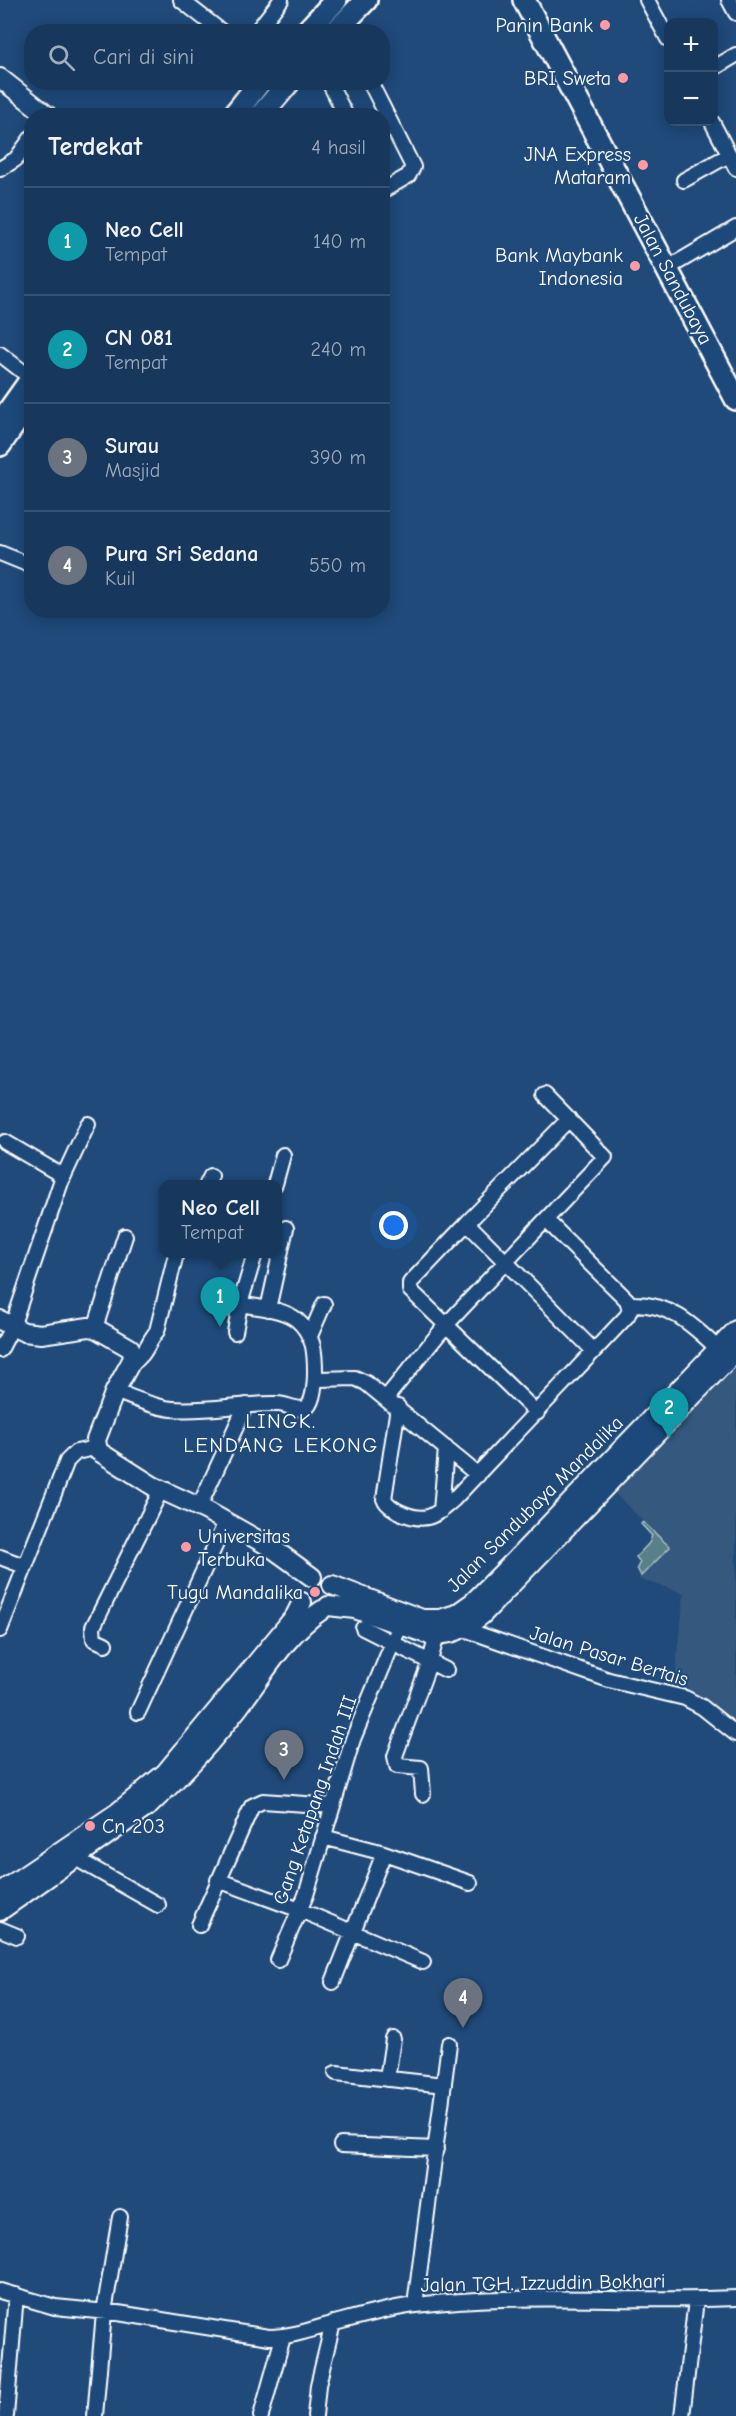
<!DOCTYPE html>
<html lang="id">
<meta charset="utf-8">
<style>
:root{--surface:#17385c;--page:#244365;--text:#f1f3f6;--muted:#9eacbb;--line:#365272;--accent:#bca0f2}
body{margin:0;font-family:"Comic Neue",sans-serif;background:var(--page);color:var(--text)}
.controls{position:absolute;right:18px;top:18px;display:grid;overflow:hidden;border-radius:12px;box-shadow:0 3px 15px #0003}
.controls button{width:54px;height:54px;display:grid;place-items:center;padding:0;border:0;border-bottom:2px solid var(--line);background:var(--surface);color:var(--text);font:30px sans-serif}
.you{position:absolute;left:394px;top:1226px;width:21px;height:21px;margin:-15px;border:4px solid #fff;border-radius:50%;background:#1a73e8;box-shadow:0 0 0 9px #1a73e833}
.badge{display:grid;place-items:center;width:39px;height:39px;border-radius:50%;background:var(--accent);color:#fff;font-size:20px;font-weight:700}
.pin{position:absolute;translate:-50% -50px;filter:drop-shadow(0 2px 3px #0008)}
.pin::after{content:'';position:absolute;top:32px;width:21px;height:18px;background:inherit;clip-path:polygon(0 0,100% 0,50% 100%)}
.popup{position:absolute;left:159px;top:1180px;width:123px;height:78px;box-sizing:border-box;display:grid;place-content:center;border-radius:12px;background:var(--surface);filter:drop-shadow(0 2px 4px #0005);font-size:20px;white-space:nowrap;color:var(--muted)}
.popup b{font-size:22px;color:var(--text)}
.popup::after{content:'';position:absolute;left:50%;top:100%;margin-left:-12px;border:12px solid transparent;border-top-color:var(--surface)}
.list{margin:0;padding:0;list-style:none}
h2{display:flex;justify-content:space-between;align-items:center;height:78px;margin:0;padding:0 24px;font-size:26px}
h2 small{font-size:20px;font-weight:400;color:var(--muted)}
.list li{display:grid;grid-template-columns:39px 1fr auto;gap:18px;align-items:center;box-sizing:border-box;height:108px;padding:0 24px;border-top:2px solid var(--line)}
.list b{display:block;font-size:22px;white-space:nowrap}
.list p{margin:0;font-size:20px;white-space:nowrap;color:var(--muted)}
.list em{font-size:20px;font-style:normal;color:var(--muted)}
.icon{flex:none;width:33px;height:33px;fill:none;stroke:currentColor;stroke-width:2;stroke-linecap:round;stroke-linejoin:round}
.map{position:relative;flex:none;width:736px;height:2416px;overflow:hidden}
.search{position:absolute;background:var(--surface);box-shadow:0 3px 15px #0003;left:24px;top:24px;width:366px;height:66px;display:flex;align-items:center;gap:15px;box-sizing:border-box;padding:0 21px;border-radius:24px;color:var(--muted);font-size:22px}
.panel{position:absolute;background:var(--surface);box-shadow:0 3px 15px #0003;left:24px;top:108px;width:366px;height:510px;border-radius:24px}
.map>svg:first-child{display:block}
.built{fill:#35587e}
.green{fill:#598187;stroke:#acc0c3;stroke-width:1.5}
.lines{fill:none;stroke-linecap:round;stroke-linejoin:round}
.minor-casing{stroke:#fff;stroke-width:18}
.major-casing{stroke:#fff;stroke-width:22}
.highway-casing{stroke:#fff;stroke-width:26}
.minor{stroke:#1f4a7a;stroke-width:14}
.major{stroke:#1f4a7a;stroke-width:18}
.highway{stroke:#1f4a7a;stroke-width:21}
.poi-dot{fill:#ff9aa2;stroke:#1f4a7a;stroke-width:2}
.labels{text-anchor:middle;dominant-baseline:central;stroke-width:4.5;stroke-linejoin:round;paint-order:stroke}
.poi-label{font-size:20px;fill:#fff;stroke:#1f4a7a;text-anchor:end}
.street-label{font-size:20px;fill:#fff;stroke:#1f4a7a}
.neighbourhood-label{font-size:21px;letter-spacing:1.5px;fill:#fff;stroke:#1f4a7a}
</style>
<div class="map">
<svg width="736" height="2416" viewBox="0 0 736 2416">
<rect width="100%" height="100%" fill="#1f4a7a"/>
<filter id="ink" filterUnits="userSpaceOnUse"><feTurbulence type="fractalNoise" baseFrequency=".0167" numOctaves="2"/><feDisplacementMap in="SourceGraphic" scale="12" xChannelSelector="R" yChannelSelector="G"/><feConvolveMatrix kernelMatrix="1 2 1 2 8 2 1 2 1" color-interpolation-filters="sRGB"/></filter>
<g filter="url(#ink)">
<!-- built -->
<path class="built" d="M736 1363V1724L675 1678 684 1593 638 1579 670 1547 612 1491Z"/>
<!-- green -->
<path class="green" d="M643 1522 670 1547 641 1576 637 1568 640 1562 636 1557 649 1543 652 1536 641 1524Z"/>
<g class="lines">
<defs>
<path id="minor" d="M181 0 222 32
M647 0 668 39
M729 0 736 13
M256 32 281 0
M714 68 736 55
M329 82 346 116
M370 82 413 167 408 176 382 191
M712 122 736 168
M0 169 16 159 32 137
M684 180 729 155
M668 268 736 228
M0 354 31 378
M0 553 32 566
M569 1119 467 1223 593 1350
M5 1142 63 1176
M207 1184 211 1176
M275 1184 283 1155
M467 1223 410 1283V1290L537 1413
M629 1304C668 1302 691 1323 718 1349
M268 1309 286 1228
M95 1328 125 1236
M235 1332 240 1304 255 1254
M310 1336 324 1304
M0 1350 12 1327 61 1182 88 1124
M131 1364C147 1354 146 1344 157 1331L176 1254
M320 1379 355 1378 366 1383 478 1475
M115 1391C133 1398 153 1407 172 1409 207 1412 243 1403 278 1404 286 1404 297 1411 305 1408 318 1404 316 1353 312 1343 309 1334 304 1326 297 1320 282 1308 258 1308 240 1304
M386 1398 446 1325 605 1157 545 1095
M398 1407 384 1499C391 1511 414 1520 428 1517 437 1515 446 1506 453 1500L627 1316 630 1310 627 1300 546 1220
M199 1507 246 1405
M441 1511 446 1448
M0 1557 24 1566
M363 1628 446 1670
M464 1629 609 1680 685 1698 702 1707 736 1734
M0 1630 67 1461 76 1452 96 1448
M105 1644 94 1639 93 1627 161 1490
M138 1712 226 1522
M423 1794 421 1768 397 1766 395 1756 430 1661 437 1635
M323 1837 384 1853 470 1883
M68 1854 158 1905
M218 1880 300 1910 423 1962
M199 1925 252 1806 263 1801 333 1806
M0 1929 17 1936
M278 1960 306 1895 353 1739 400 1625
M333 1982 384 1853
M336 2073 444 2085
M387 2079 393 2039
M341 2145 436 2149
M0 2291 55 2307 118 2313 269 2337C292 2337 313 2329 335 2323 361 2316 389 2308 416 2305 522 2292 630 2303 736 2298
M415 2305 449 2044
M6 2416 16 2295
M95 2416 104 2312 120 2217
M261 2416 283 2337
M315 2416 318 2385 333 2323
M682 2416 696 2300"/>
<path id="major" d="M0 78 48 116
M0 1320 24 1332 41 1334 89 1327 95 1328 130 1348 133 1354 132 1360 115 1391 96 1440 98 1451 153 1486 205 1510 272 1548 312 1577
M332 1585 422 1619H440L456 1614 473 1602 514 1561 736 1330
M328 1606 355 1609 427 1634C450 1637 465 1629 482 1615L736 1351
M0 1892 118 1812 165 1773 295 1616 302 1602
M0 1911 150 1805C182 1775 212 1742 239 1707 264 1674 287 1633 322 1610"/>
<path id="highway" d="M524 0 736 399
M306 32 336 0
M335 32 366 0
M233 116 260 82
M260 116 289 82
M0 423 32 378
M0 445 22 413"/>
</defs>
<!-- minor casing -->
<use href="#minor" class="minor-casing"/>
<!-- major casing -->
<use href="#major" class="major-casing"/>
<!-- highway casing -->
<use href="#highway" class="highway-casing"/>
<!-- minor -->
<use href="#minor" class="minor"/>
<!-- major -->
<use href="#major" class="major"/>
<!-- highway -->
<use href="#highway" class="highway"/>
</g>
</g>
<!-- markers -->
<g class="poi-dot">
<circle cx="605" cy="25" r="6"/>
<circle cx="623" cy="78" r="6"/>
<circle cx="643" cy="165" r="6"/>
<circle cx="635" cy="266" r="6"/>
<circle cx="186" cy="1547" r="6"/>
<circle cx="315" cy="1592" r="6"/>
<circle cx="90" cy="1826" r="6"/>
</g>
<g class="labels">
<!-- poi labels -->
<g class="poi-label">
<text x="593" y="25">Panin Bank</text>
<text x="611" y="78">BRI Sweta</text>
<text x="631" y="154">JNA Express<tspan x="631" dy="23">Mataram</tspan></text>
<text x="623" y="255">Bank Maybank<tspan x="623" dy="23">Indonesia</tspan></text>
<text x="198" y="1536" text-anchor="start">Universitas<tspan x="198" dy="23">Terbuka</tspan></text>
<text x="303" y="1592">Tugu Mandalika</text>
<text x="102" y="1826" text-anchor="start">Cn 203</text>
</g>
<!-- street labels -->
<g class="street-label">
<text transform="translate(673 279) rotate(62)">Jalan Sandubaya</text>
<text transform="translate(535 1504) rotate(-45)">Jalan Sandubaya Mandalika</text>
<text transform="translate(609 1656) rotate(17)">Jalan Pasar Bertais</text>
<text transform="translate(315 1800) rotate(-71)">Gang Ketapang Indah III</text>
<text transform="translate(543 2283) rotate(-1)">Jalan TGH. Izzuddin Bokhari</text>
</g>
<!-- neighbourhood labels -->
<g class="neighbourhood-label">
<text x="281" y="1421">LINGK.<tspan x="281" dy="24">LENDANG LEKONG</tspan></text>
</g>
</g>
</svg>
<div class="controls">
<button>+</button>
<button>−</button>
</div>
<div class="you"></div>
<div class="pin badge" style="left:220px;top:1327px;background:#0f9aa8">1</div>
<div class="popup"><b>Neo Cell</b>Tempat</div>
<div class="pin badge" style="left:669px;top:1438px;background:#0f9aa8">2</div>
<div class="pin badge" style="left:284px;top:1780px;background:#6b7280">3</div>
<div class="pin badge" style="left:463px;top:2028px;background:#6b7280">4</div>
<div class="search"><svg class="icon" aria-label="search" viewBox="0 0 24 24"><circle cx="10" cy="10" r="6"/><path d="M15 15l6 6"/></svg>Cari di sini</div>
<section class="panel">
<h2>Terdekat<small>4 hasil</small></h2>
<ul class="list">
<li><span class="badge" style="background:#0f9aa8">1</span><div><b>Neo Cell</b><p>Tempat</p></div><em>140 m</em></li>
<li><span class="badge" style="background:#0f9aa8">2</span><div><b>CN 081</b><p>Tempat</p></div><em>240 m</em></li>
<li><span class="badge" style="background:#6b7280">3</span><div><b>Surau</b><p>Masjid</p></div><em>390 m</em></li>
<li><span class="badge" style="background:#6b7280">4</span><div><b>Pura Sri Sedana</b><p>Kuil</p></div><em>550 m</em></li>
</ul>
</section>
</div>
